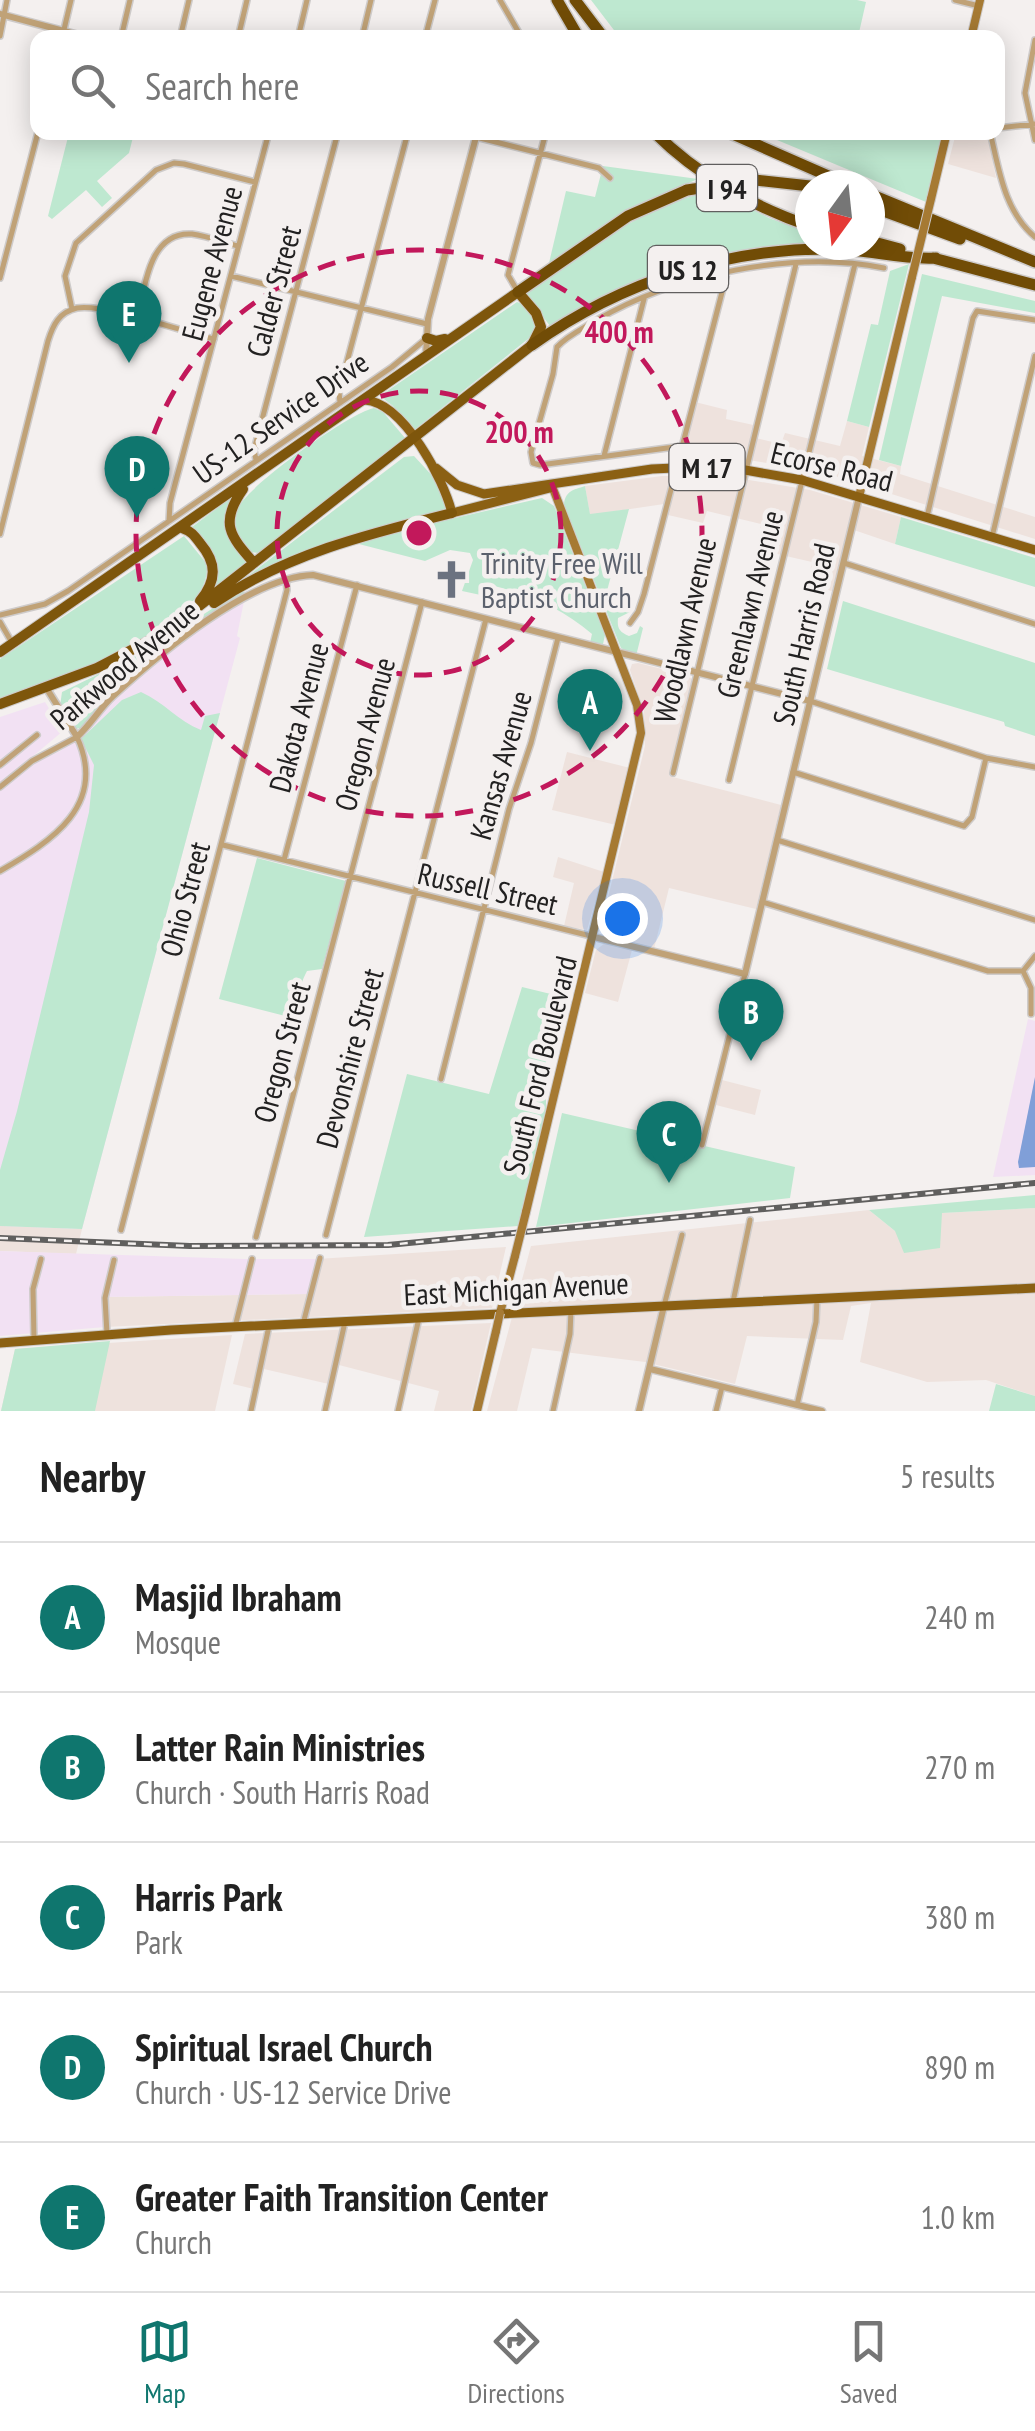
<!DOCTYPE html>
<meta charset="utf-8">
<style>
:root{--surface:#fff;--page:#f2f2f2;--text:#222;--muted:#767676;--line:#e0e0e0;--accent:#0f766e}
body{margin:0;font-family:"PT Sans Narrow",sans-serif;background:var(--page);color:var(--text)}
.compass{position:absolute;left:795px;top:170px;width:90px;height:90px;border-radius:50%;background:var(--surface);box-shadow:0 5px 25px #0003;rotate:195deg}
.you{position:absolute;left:622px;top:918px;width:35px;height:35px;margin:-25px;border:8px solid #fff;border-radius:50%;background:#1a73e8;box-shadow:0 0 0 15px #1a73e833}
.badge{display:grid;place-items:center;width:65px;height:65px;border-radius:50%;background:var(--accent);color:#fff;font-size:32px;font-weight:700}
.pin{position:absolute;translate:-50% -82px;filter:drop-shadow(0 2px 5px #0008)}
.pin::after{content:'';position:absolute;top:52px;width:35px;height:30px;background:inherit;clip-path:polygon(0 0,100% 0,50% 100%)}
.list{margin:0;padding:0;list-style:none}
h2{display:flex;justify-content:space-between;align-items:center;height:130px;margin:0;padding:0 40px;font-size:42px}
h2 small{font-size:32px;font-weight:400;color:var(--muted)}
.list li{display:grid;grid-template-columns:65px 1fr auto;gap:30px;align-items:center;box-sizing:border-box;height:150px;padding:0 40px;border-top:2px solid var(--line)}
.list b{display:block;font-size:38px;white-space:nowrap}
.list p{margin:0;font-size:32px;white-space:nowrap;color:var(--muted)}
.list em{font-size:32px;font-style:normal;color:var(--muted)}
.icon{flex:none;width:55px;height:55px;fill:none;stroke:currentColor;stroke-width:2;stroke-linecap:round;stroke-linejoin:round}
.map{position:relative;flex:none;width:1035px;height:1411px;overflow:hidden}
.search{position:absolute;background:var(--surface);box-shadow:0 5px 25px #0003;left:30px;right:30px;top:30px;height:110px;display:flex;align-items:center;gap:25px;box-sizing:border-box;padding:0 35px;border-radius:20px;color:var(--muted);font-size:38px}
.sheet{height:880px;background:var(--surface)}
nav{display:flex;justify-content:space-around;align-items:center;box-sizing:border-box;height:140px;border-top:2px solid var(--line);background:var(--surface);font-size:28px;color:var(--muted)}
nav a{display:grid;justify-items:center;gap:5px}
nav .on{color:var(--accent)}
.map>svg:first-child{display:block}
.built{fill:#eee2dd}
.industrial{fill:#f2e1f3}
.green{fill:#bee8d0}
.water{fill:#809fd8}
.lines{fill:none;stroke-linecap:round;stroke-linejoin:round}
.minor-casing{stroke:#cecbca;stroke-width:8}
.tertiary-casing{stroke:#cecbca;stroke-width:9}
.secondary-casing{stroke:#cecbca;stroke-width:10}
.primary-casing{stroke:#cecbca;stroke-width:11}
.trunk-casing{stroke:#cecbca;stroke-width:12}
.motorway-casing{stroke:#cecbca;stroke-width:14}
.minor{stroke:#c0a277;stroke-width:5}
.tertiary{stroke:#c0a277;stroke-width:6}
.secondary{stroke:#a67a33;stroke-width:8}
.primary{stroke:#8b6013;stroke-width:9}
.trunk{stroke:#7e560c;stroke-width:10}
.motorway{stroke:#714c06;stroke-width:11}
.rail-casing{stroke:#605f5e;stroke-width:6}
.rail{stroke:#f4f0ef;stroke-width:2.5;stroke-dasharray:8;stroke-linecap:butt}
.secondary-bridge-casing{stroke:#cecbca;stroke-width:10;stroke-linecap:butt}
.motorway-bridge-casing{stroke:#cecbca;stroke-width:14;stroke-linecap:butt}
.secondary-bridge{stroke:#a67a33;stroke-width:8}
.motorway-bridge{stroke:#714c06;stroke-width:11}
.ring{fill:none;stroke:#c2185b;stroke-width:5;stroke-dasharray:18 12}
.labels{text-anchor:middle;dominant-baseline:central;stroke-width:9;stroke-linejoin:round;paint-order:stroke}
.shield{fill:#f4f0ef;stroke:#615f5f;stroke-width:2.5}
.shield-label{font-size:28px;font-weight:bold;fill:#222121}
.street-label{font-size:30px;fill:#222121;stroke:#f4f0ef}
.worship-label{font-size:30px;fill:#5b616d;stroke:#f4f0ef;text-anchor:start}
.centre{fill:#c2185b;stroke:#f4f0ef;stroke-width:5}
.ring-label{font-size:30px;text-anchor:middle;font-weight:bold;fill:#c2185b;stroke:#f4f0ef;stroke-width:9;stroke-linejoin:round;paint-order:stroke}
</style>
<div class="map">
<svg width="1035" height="1411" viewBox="0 0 1035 1411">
<rect width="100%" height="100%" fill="#f4f0ef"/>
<!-- built -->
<path class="built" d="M956 133H987L996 178 948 164Z
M691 401 727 410 726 419 758 426 756 438 781 444 785 433 840 446 847 421 869 427 862 456 901 466 900 474 1035 517V539L834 476 798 468 742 459 675 458Z
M662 476H725L810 490 901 517 895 544 848 528 832 591 807 585 812 562 756 549 761 524 707 511 703 523 668 515 670 506 664 504 590 515 585 486Z
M638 663 686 675 692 679 669 776 781 805 756 909 669 888 654 949 607 937 601 926 645 746 644 712 630 670 632 664Z
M567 752 630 768 616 825 552 810Z
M558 857 604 872 587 930 564 926 574 883 553 877Z
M605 943 632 950 618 1002 585 993 596 950Z
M722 1080 761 1090 755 1115 716 1105Z
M1035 1208V1396L986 1380 927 1382 860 1362 871 1303 851 1306 843 1340 747 1336 735 1384 645 1362 532 1348 517 1411H487L531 1246 869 1210 895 1231 942 1213Z
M0 1225 82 1229 76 1254 0 1251Z
M506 1247 492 1308 105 1327 102 1297 307 1294 317 1259Z
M491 1323 471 1411H434L439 1391 339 1365 333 1385 264 1369 258 1390 233 1384 245 1334Z
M232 1335 215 1411H1L15 1349Z"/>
<!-- industrial -->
<path class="industrial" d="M244 601 237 636 240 638 82 1229 0 1226V790L37 762 60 751 88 731 112 701 128 687 196 632Z
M45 702 63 731 0 784V717Z
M1028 1019 1035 1021V1175L993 1177Z
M0 1251 244 1259H317L308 1294 103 1297 105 1327 0 1336Z"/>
<!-- green -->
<path class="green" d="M591 0H857L866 2 858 37 620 38Z
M69 133H134L129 153 97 181 112 198 102 207 86 190 52 219 48 216Z
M760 133H944L926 202Z
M603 166 698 179 628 209 549 263 566 191 595 197Z
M715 190 769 218 810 233V245L863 247C819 249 773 247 730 254 665 263 606 293 550 326L525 293C585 251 642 206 715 190Z
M909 264 869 427 847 421 871 324 878 325 890 271Z
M922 274 1035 301V313L942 296 901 466 879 460Z
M517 302 524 305 538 323 533 335 413 431 393 406 380 396Z
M374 408 383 412 405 438 270 546 259 553 251 552C241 539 230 528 237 510 244 488 349 413 374 408Z
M414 456 438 482 448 510 340 538 245 578 404 457Z
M585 486 590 514 629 509 604 602 634 610 618 618C617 628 619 632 629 636L637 633 640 626 643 628 636 656 621 648 564 505C565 491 573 490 585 486Z
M232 497C221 531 226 536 249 562L212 591 216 560 192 527Z
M542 498 554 506 605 635 603 644 590 643 592 634C563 609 530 595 494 586L490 597 462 591 473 560 470 553 450 550 425 561 351 542Z
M901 517 1035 558V587L895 544Z
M184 536 207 564C213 630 51 682 0 698V659Z
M241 590 246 594C185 632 125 672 81 728L75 729 60 706 62 692 150 649Z
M843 601 1035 663V736L1005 726 1004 722 827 669Z
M141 692C164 702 178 721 201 730L205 716 220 713 82 1229 0 1226V1170L17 1111 89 812 94 765 81 739 122 700Z
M257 858 346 881 322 969 307 971C295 994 303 996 301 1017L297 1019 219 999Z
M522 987 559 996 546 1062V1109L518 1226 364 1237 407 1074 489 1094Z
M562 1113 795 1167 790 1198 536 1227Z
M1035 1195V1208L942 1213 940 1248 904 1253 895 1231 869 1210Z
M110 1341 95 1411H1L15 1349Z
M996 1384 1035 1396V1411H989Z"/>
<!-- water -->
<path class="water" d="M1035 1077V1167L1019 1168 1018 1162Z"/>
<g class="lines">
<defs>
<path id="minor" d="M500 0 522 38
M955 0 979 6
M0 36 7 0
M62 38 71 0
M121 38 130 0
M180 38 189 0
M238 38 247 0
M298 38 307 0
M362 38 371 0
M425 38 435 0
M1035 40 1025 93 1035 140
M998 128 1035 124
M990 132C999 169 1004 211 1035 237
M476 137 599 168 610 178
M231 276 427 324
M0 278 38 132
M518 292 508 275 546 132
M72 309 65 276 76 243 156 170 174 163 184 164 255 182
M137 320C145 289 148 231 192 234 207 236 223 242 238 246
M340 403 339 392 408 132
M682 446 540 465 533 463 531 452 553 374 557 347C567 336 582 329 595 321 675 274 793 250 884 268
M604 456 644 299
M256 460 254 450 338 132
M927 517 973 318 977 311 1035 320
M169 521 170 503 269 132
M0 534 48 341C53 325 59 312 77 308 103 303 184 332 214 339
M992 537 1035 356
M844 563 1035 624
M0 615 45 604 68 591 392 367 427 338
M0 622 11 641
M630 623 638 612 644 594 727 273
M810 701 986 758 1035 767
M0 765 37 735
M793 772 964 826 972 817 986 758
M673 773 796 264
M729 780 855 264
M0 787 32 761 77 737C108 805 52 841 0 871
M777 840 1035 920
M223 845 591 936
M284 860 357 585
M762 902 988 971H1023
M1023 971 1031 988V1014
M1023 971 1035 956
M441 1079 509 809 531 743 558 638
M702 1145 745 974
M121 1230 287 590 286 579
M326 1235 486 619
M256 1237 422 602
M733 1302 750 1220
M664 1306 682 1235
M303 1324 320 1258
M235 1327 252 1259
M107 1334 105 1298 114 1260
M34 1340 33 1289 41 1259
M797 1405 816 1322 817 1298
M251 1411 269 1326
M325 1411 345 1322
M398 1411 419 1318
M553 1411 570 1334 571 1310
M716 1411 722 1387"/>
<path id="tertiary" d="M0 14 90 38
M426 356 428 319 476 137 457 132
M47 689 77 737C91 724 100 708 113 696 159 654 250 577 313 575L810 701
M594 937 745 974 859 497
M650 1369 822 1411
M639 1411 664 1306"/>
<path id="secondary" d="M971 38 980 0
M931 199 947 132
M859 497 912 277
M526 1212 641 733 637 705 552 486
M500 1313 515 1256
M477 1411 496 1331"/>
<path id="primary" d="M365 400C404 403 444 480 452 513L550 488
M436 468 457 485 484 494 652 469 697 467 745 470 802 480 1035 550
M0 1343 171 1330 1035 1288"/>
<path id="trunk" d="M427 338 436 341 445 339
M243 489C219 523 230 536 254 563
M182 528C191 531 194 535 200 543 217 563 217 580 200 601
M214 603C287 554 368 534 452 513
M0 652 518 292 536 313 541 327 532 345 166 632 97 668 0 704"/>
<path id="motorway" d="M557 0 579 38
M575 0 604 38
M654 132C697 175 753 207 810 226
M728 132 849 185
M755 180 810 186
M870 194 1035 262
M870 206 960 239
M870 241 900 249
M933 258 1035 285
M518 292 628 216 687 190
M532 345C621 282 727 247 836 249 870 250 903 260 936 258"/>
</defs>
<!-- minor casing -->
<use href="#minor" class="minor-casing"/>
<!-- tertiary casing -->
<use href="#tertiary" class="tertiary-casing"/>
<!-- secondary casing -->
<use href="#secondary" class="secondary-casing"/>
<!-- primary casing -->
<use href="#primary" class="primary-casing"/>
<!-- trunk casing -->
<use href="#trunk" class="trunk-casing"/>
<!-- motorway casing -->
<use href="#motorway" class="motorway-casing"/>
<!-- minor -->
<use href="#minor" class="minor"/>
<!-- tertiary -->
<use href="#tertiary" class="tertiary"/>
<!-- secondary -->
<use href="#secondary" class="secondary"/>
<!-- primary -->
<use href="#primary" class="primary"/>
<!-- trunk -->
<use href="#trunk" class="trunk"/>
<!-- motorway -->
<use href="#motorway" class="motorway"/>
<defs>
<path id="rail" d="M0 1238 190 1246 388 1245 1035 1183"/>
</defs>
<!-- rail casing -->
<use href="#rail" class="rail-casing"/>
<!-- rail -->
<use href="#rail" class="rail"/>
<defs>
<path id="secondary-bridge" d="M912 277 931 199
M515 1256 526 1212
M496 1331 500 1313"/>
<path id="motorway-bridge" d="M687 190 755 180"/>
</defs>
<!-- secondary-bridge casing -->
<use href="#secondary-bridge" class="secondary-bridge-casing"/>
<!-- motorway-bridge casing -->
<use href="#motorway-bridge" class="motorway-bridge-casing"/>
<!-- secondary-bridge -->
<use href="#secondary-bridge" class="secondary-bridge"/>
<!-- motorway-bridge -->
<use href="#motorway-bridge" class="motorway-bridge"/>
</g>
<!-- distance rings -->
<g class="ring">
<circle cx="419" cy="533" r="142"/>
<circle cx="419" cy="533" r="283"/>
</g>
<!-- icons -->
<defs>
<symbol id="church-bare" viewBox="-9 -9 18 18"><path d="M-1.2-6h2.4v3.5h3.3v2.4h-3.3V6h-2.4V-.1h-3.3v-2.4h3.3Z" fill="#6b7280" stroke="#f4f0ef" stroke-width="2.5" paint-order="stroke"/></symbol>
</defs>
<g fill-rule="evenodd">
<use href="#church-bare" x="424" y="552" width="55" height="55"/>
</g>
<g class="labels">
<!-- shield labels -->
<g class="shield">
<rect x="697" y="165" width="60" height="46" rx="8"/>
<rect x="648" y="246" width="80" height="46" rx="8"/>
<rect x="669.5" y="444" width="75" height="46" rx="8"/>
</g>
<g class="shield-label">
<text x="727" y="188">I 94</text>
<text x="688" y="269">US 12</text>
<text x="707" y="467">M 17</text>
</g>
<!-- street labels -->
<g class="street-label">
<text transform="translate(211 263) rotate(-75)">Eugene Avenue</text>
<text transform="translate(273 291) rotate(-75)">Calder Street</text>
<text transform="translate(280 417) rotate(-35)">US-12 Service Drive</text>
<text transform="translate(832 466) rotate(14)">Ecorse Road</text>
<text transform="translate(749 604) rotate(-76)">Greenlawn Avenue</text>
<text transform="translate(684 630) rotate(-77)">Woodlawn Avenue</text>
<text transform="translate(803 634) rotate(-77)">South Harris Road</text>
<text transform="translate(124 664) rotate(-40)">Parkwood Avenue</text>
<text transform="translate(298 717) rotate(-75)">Dakota Avenue</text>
<text transform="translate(364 734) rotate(-75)">Oregon Avenue</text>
<text transform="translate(500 765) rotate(-74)">Kansas Avenue</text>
<text transform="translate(488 888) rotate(13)">Russell Street</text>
<text transform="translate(184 899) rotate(-75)">Ohio Street</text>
<text transform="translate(281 1052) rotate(-75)">Oregon Street</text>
<text transform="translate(349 1058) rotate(-75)">Devonshire Street</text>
<text transform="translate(539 1065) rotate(-76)">South Ford Boulevard</text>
<text transform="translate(516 1288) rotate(-3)">East Michigan Avenue</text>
</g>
<!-- worship labels -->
<g class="worship-label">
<text x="481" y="562">Trinity Free Will<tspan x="481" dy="34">Baptist Church</tspan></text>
</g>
</g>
<circle cx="419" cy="533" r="15" class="centre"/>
<g class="ring-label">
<text x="619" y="343">400 m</text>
<text x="519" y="443">200 m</text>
</g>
</svg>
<svg class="compass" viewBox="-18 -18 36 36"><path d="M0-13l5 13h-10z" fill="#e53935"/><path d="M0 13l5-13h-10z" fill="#767676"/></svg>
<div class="you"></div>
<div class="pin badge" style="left:590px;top:751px">A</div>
<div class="pin badge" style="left:751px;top:1061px">B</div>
<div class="pin badge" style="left:669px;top:1183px">C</div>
<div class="pin badge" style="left:137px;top:518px">D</div>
<div class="pin badge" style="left:129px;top:363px">E</div>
<div class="search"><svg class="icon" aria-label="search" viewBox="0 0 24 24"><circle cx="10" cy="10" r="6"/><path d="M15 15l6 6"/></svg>Search here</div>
</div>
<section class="sheet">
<h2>Nearby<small>5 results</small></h2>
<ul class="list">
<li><span class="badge">A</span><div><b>Masjid Ibraham</b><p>Mosque</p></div><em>240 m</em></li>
<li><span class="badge">B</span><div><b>Latter Rain Ministries</b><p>Church · South Harris Road</p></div><em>270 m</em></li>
<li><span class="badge">C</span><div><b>Harris Park</b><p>Park</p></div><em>380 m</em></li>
<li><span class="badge">D</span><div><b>Spiritual Israel Church</b><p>Church · US-12 Service Drive</p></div><em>890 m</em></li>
<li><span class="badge">E</span><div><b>Greater Faith Transition Center</b><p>Church</p></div><em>1.0 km</em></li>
</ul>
</section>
<nav>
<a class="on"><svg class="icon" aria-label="map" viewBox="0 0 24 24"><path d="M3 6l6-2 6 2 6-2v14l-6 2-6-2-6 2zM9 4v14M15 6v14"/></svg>Map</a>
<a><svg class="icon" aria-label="directions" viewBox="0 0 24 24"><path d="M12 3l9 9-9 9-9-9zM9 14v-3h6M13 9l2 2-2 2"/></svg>Directions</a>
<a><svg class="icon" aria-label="saved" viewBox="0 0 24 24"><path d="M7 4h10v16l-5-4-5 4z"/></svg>Saved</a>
</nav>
